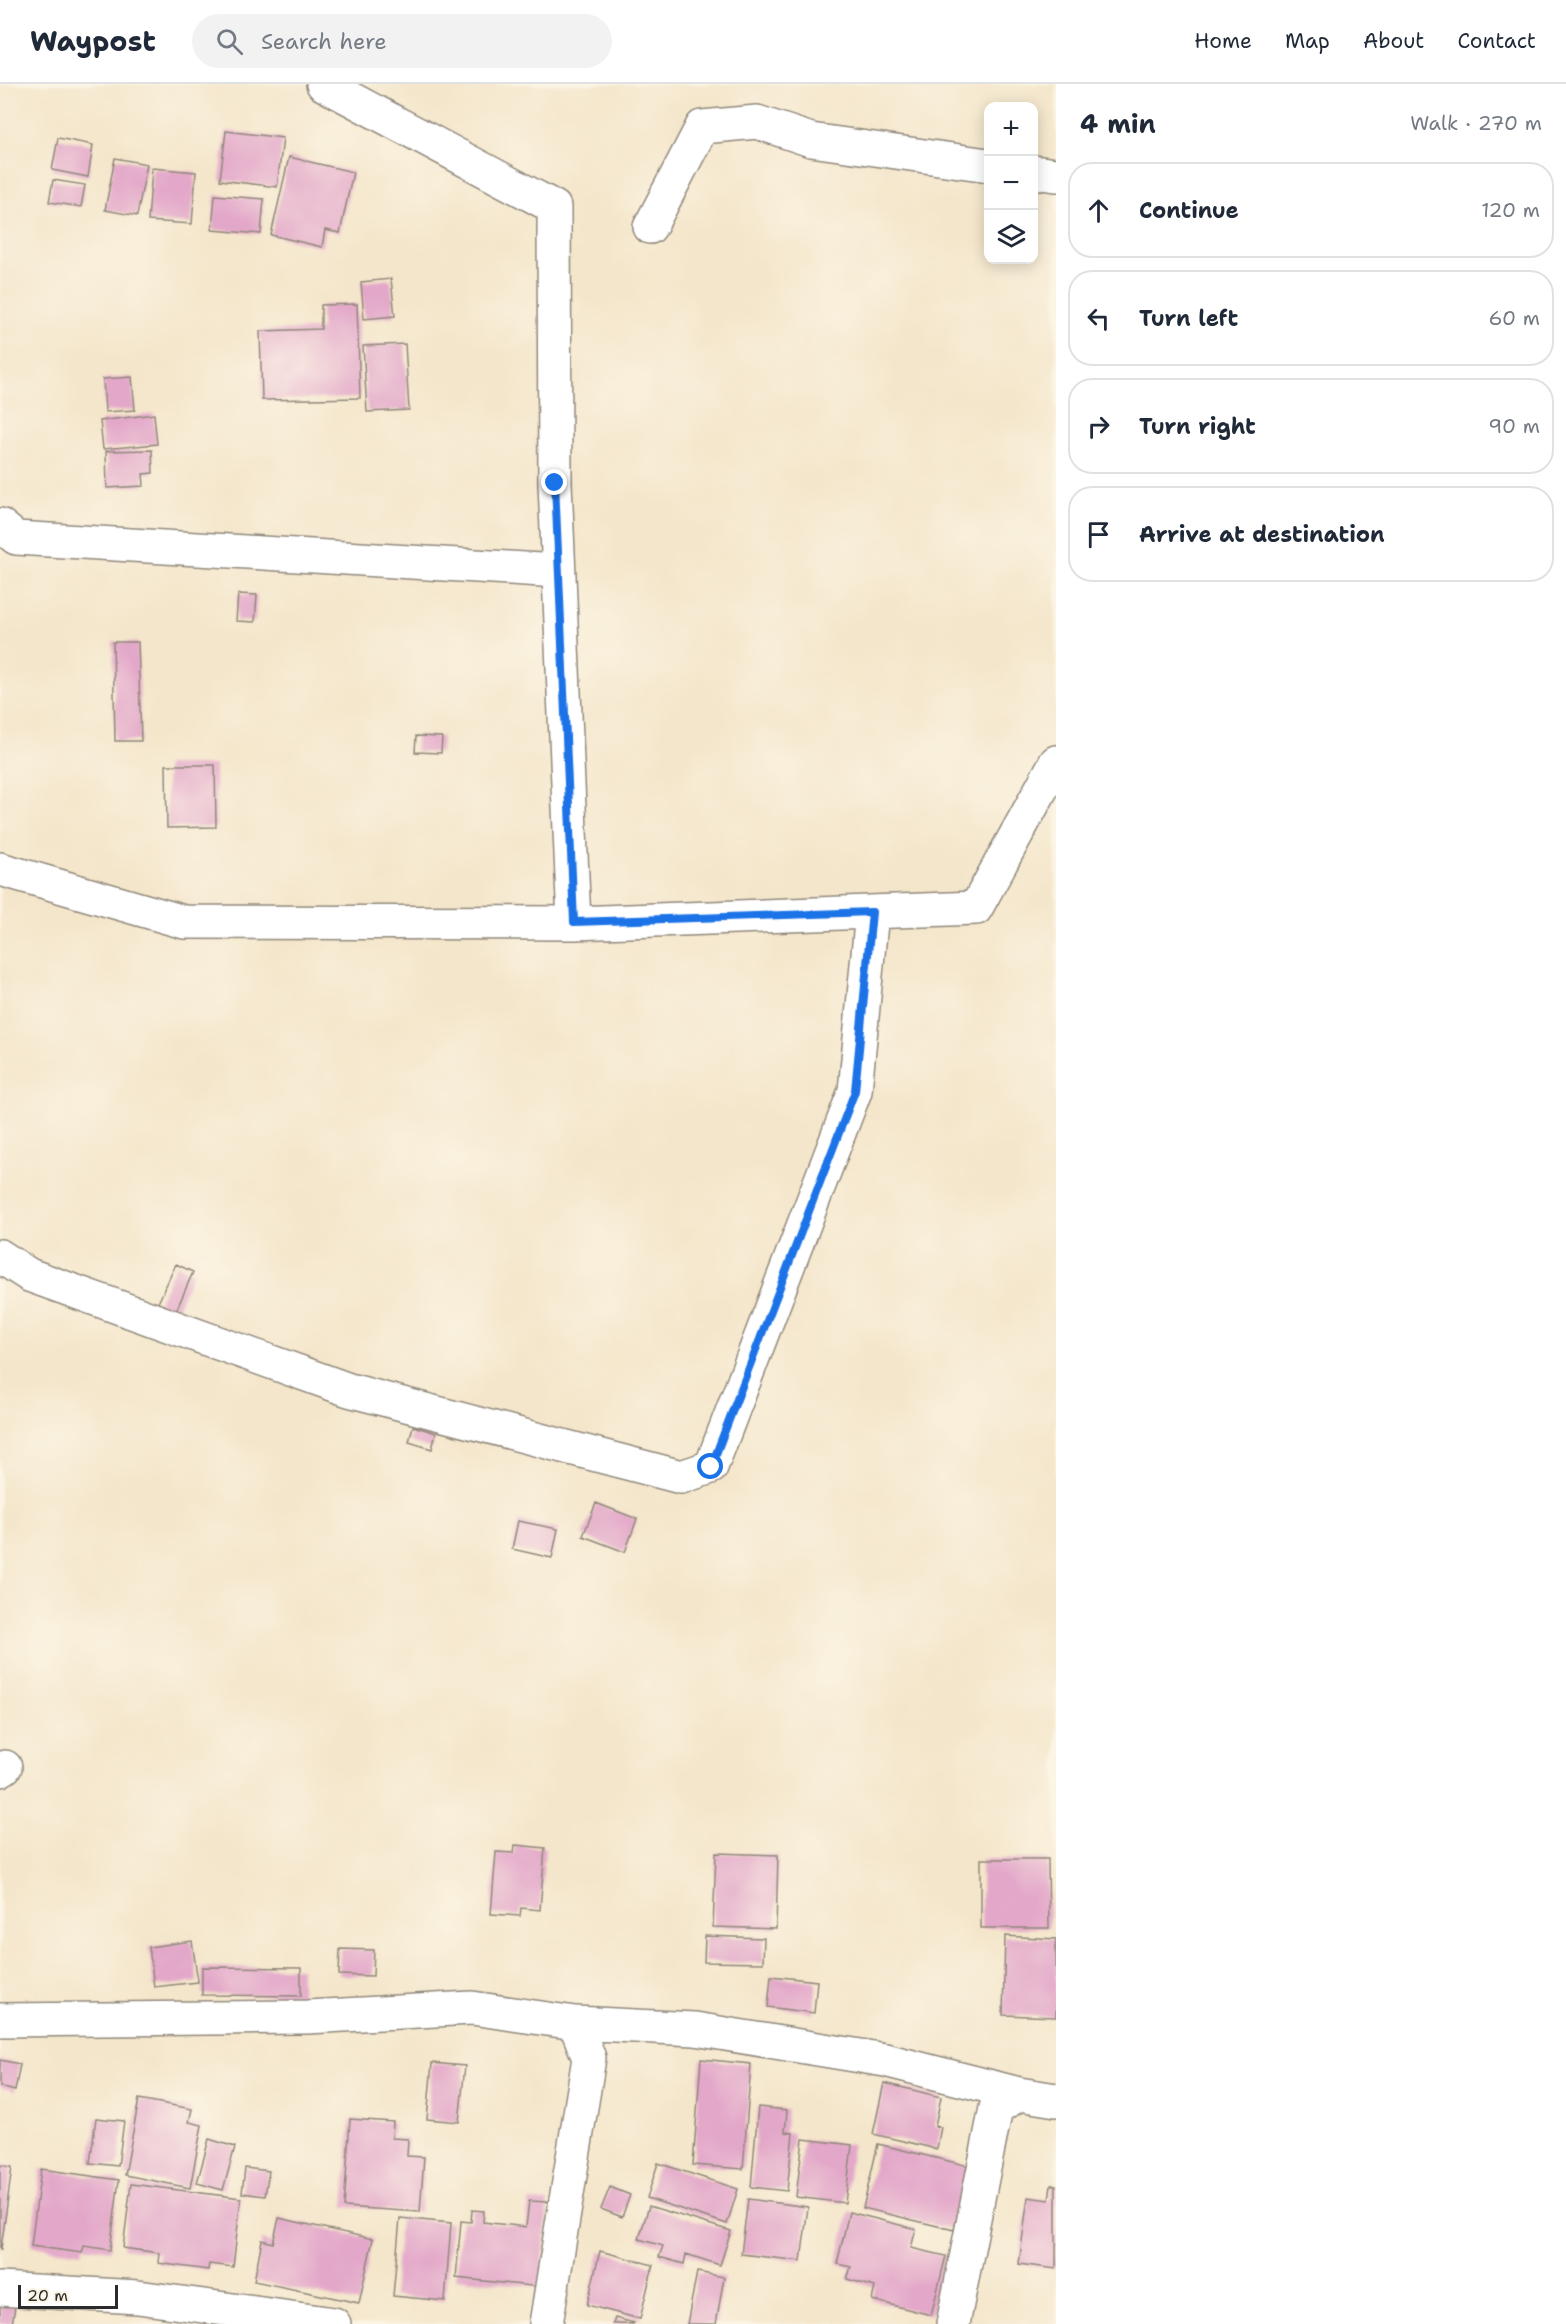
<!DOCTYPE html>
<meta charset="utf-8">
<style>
:root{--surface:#fff;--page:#f2f2f3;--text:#1f2937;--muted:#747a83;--line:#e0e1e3}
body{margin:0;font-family:"Shantell Sans",sans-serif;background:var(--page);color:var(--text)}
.controls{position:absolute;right:18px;top:18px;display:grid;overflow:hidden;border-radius:12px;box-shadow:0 3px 15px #0003}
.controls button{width:54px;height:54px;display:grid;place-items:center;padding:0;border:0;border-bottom:2px solid var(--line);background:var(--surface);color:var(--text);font:30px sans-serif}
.scale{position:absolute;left:18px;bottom:15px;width:100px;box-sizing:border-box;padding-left:6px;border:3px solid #2b2b2b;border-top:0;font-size:16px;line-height:21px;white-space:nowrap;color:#2b2b2b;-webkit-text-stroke:4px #fcf5e5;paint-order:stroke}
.stop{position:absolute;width:18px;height:18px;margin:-14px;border:4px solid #1a73e8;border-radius:50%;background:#fff}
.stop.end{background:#1a73e8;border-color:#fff;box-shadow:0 2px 6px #0008}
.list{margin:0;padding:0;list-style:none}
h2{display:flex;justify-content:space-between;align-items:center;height:78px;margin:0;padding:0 24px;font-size:26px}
h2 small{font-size:20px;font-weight:400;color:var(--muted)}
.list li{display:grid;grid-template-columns:39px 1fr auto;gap:18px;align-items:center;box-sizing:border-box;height:96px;margin:0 12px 12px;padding:0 12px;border:2px solid var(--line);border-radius:24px}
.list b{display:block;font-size:22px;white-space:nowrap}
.list em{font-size:20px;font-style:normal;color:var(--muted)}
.icon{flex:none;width:33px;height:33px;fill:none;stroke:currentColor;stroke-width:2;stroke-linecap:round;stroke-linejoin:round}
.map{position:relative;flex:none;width:1056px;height:2240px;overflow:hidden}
header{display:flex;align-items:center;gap:36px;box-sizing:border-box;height:84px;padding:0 30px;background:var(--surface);border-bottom:2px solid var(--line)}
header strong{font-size:28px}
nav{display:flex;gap:33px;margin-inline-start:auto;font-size:21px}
.search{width:420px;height:54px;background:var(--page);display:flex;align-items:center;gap:15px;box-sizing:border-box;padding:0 21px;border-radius:33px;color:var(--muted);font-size:22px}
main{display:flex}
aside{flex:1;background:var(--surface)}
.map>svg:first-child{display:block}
.building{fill:#e3a8c9}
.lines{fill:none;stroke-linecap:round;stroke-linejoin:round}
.minor-casing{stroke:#90887b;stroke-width:36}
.minor{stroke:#fff;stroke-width:33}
.route{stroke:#1a73e8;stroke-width:8}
</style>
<header>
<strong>Waypost</strong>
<div class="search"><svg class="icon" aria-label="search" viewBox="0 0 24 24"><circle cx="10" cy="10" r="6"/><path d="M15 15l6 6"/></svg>Search here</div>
<nav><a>Home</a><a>Map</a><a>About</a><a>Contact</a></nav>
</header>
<main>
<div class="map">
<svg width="1056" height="2240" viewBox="0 0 1056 2240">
<rect width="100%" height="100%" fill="#fcf5e5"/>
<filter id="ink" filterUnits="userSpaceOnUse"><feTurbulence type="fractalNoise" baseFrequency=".0167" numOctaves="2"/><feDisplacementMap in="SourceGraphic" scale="12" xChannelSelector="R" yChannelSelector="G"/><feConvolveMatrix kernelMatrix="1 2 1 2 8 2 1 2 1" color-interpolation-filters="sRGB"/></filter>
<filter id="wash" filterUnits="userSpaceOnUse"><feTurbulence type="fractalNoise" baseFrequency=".008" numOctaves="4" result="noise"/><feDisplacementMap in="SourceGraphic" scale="24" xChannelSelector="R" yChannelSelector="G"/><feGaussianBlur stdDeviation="1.35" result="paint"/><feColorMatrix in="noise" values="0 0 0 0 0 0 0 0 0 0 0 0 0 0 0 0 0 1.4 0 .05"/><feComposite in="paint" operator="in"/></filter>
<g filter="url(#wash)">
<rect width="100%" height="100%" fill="#f4e6cb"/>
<g id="blocks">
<!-- building -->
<path class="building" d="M226 47 283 54 277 103 220 96Z
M58 54 93 61 88 93 52 86Z
M289 73 353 88 340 149 325 146 322 163 271 151Z
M115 74 147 80 137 132 105 126Z
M152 84 196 88 192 140 148 137Z
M53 96 85 101 81 123 49 118Z
M215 111 264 115 261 150 212 146Z
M391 195 395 232 364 235 361 198Z
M357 220 360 314 262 316 260 247 321 245V221Z
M405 260 409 326 367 328 363 262Z
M132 293 135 326 105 328 103 295Z
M154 330 157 360 103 365 100 337Z
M152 366 153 389 143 390 144 402 107 404 106 367Z
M238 510 257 511 255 538 236 537Z
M113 558H138L141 657H115Z
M416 652 442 653 441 669 415 668Z
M166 681H215L216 743 167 744Z
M176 1180 193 1188 176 1227 158 1219Z
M413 1342 436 1349 432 1365 409 1358Z
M596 1419 637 1435 625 1468 583 1452Z
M518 1437 558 1445 552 1474 512 1465Z
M515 1761 545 1764 540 1826 521 1824 520 1832 491 1830 496 1768 514 1769Z
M716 1769 778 1771 776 1845 713 1843Z
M981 1775H1048L1049 1844H981Z
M705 1852 764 1854 763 1879 704 1878Z
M1005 1852 1056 1855V1933L1003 1931Z
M192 1857 198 1898 154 1903 149 1863Z
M340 1865 374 1866 373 1892 339 1891Z
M202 1883 301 1884V1912L202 1911Z
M771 1892 817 1897 814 1929 768 1923Z
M701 1975 751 1980 743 2085 693 2081Z
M0 1976 20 1980 15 2007 0 2003Z
M432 1979 465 1982 459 2038 427 2035Z
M884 1999 941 2013 935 2042 941 2043 937 2065 873 2050Z
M139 2015 192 2025 189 2038 202 2041 190 2104 125 2091Z
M758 2023 787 2026 785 2048 793 2049 787 2107 751 2103Z
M96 2034 124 2037 118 2082 90 2079Z
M350 2035 393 2038 392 2054 408 2055 407 2072 424 2073 420 2128 344 2123Z
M209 2055 235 2063 223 2106 197 2099Z
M803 2055 852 2061 845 2119 796 2113Z
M878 2060 969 2082 954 2146 863 2124Z
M658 2079 738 2105 727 2140 647 2114Z
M0 2081 12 2083 1 2165H0Z
M245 2084 269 2087 265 2112 242 2109Z
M41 2085 119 2096 110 2166 84 2162 82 2169 31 2162Z
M131 2100 241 2114 233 2183 209 2180 208 2186 158 2179 159 2169 123 2164Z
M1051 2101H1056V2185L1019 2180 1028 2113 1049 2116Z
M610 2103 630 2111 622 2133 601 2125Z
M748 2115 808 2123 801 2177 741 2170Z
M529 2117 548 2118 541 2203 456 2194 461 2137 471 2138 472 2126 484 2127 483 2138 526 2143Z
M649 2122 731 2147 720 2181 686 2170 684 2180 659 2173 663 2162 639 2155Z
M849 2128 916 2145 911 2164 946 2172 931 2231 872 2216 875 2203 847 2195 851 2183 837 2180Z
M279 2134 373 2155 359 2219 254 2197 262 2156 273 2159Z
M400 2134 451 2139 445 2217 393 2212Z
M600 2167 653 2181 640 2235 587 2221Z
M697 2188 724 2193 716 2240H687Z
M0 2214 16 2217 12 2240H0Z
M615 2234 634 2239 633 2240H613Z"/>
</g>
</g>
<g filter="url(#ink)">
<use href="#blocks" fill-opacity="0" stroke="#90887b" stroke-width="1.5"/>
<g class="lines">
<defs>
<path id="minor" d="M323 0 554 123 555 399 574 839
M1034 88 1056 91
M650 143 702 43 757 38 811 56 988 81
M0 441 16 454 558 487
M0 785 184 838 574 839 976 824 1056 678
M0 1172 29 1191 349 1306 681 1393 711 1383 855 1007 872 828
M0 1686 5 1683
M0 1936 307 1933 472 1924 575 1939 589 1974 546 2240
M575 1939 695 1945 885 1976 1019 2010
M0 2205 138 2213 334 2240
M953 2240 996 2024 1019 2010 1056 2016"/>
</defs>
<!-- minor casing -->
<use href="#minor" class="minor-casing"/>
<!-- minor -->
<use href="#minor" class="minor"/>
</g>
</g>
<g class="lines" filter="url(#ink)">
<!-- route -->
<path class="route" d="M555 399 574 838 872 828 855 1007 711 1383"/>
</g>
</svg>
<div class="controls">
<button>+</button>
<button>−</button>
<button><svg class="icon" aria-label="layers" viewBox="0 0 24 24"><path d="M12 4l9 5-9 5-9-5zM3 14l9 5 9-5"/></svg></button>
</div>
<div class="scale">20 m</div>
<div class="stop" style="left:711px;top:1383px"></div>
<div class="stop end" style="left:555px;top:399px"></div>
</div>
<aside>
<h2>4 min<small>Walk · 270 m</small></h2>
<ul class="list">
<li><svg class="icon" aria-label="ahead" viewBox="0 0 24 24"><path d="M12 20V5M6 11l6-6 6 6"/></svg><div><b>Continue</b></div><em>120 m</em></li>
<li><svg class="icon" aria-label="left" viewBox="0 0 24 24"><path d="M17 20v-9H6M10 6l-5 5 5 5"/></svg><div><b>Turn left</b></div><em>60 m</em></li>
<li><svg class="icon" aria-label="right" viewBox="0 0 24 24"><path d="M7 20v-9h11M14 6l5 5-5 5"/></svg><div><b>Turn right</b></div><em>90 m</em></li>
<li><svg class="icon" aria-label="arrive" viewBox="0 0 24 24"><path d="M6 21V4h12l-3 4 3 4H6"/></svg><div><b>Arrive at destination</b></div></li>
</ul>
</aside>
</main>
